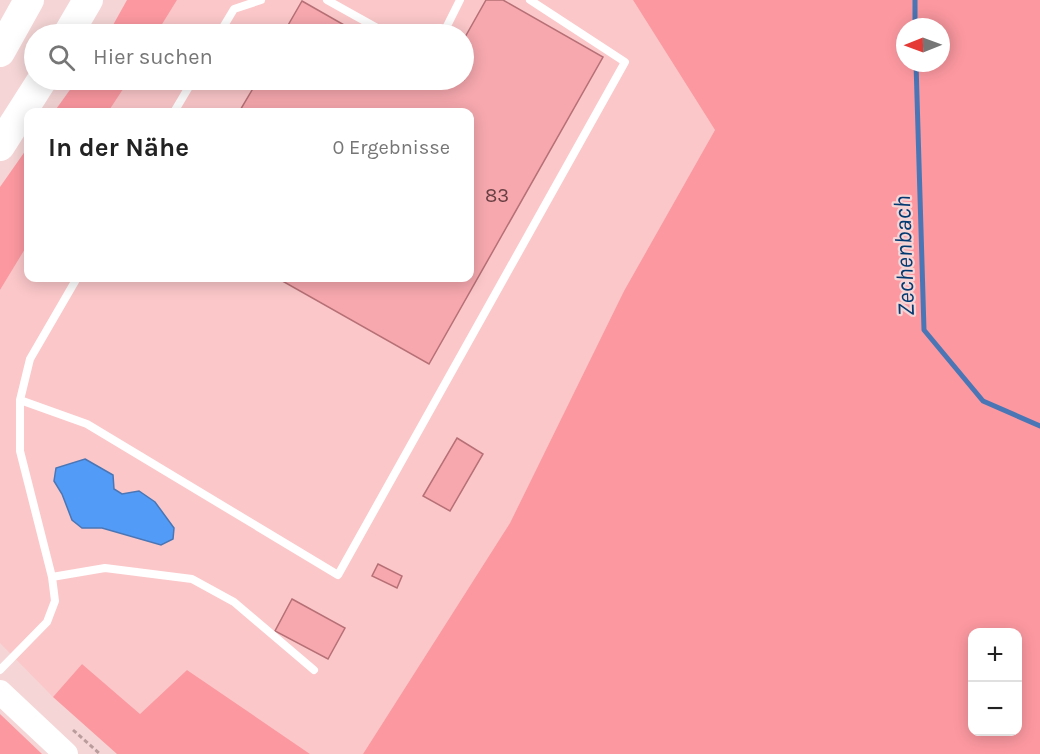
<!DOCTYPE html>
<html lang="de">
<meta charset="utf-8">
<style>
:root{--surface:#fff;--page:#f6f6f6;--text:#222;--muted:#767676;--line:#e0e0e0}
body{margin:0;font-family:Karla,sans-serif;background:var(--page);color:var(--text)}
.controls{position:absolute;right:18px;bottom:18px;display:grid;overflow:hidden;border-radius:12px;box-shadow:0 3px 15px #0003}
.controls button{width:54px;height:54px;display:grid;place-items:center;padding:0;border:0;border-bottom:2px solid var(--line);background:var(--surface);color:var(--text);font:30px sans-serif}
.compass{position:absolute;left:896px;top:18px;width:54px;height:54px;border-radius:50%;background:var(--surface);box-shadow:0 3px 15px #0003;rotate:269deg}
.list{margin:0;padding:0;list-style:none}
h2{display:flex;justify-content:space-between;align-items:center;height:78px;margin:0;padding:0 24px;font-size:26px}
h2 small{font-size:20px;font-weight:400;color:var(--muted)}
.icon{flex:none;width:33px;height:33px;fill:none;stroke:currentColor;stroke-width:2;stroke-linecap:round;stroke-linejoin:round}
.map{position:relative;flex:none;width:1040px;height:754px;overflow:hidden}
.search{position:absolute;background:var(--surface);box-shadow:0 3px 15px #0003;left:24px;top:24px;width:450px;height:66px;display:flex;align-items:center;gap:15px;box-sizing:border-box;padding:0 21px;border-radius:33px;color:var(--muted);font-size:22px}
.panel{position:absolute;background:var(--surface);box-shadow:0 3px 15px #0003;left:24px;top:108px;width:450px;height:174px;border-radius:12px}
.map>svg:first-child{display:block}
.built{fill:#fbc7c9}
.green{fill:#fc98a0;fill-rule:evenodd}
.water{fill:#529cf7;stroke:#4a76b6;stroke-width:1.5}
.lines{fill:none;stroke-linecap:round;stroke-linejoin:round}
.stream{stroke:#4a76b6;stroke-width:5}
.building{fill:#f6a8ae;stroke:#b67076;stroke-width:1.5}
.path{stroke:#bb9c9d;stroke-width:3;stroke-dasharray:4.5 3;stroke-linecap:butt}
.service{stroke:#fff;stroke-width:8}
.secondary{stroke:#fff;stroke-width:24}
.motorway{stroke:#fff;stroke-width:30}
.labels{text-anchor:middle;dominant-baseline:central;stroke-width:4.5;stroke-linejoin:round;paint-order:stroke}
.number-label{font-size:20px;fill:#683f43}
.water-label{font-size:24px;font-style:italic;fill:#033971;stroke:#f5d5d6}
</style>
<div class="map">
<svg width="1040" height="754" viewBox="0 0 1040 754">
<rect width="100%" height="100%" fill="#f5d5d6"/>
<!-- built -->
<path class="built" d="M177 0H633L715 130 624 291 510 523 363 754H310L187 670 140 714 82 664 53 697 0 643V290L28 244V278H470V112H108L129 80H464V34H156Z"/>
<!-- green -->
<path class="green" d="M127 0H177L156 34H108Z
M633 0H1040V754H363L510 523 624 291 715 130ZM905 27H941V63H905ZM972 632H1018V732H972Z
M77 80H129L108 112H54Z
M28 147V244L0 290V187Z
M82 664 140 714 187 670 310 754H117L53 697Z
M0 714 42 754H0Z"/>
<!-- water -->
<path class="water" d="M85 459 113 475 114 489 122 494 139 491 155 502 174 528 173 539 161 545 102 528H82L72 520 62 494 54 481 56 468Z"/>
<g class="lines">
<!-- stream -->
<path class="stream" d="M915 0V27
M916 63 924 330 983 401 1040 426"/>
</g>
<!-- building -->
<path class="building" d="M486 0H503L603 57 429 364 277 278H470V112H239L258 80H464V39Z
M302 1 360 34H283Z
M457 438 483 454 450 511 423 496Z
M378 564 402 576 397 588 372 576Z
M292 599 345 628 328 659 275 631Z"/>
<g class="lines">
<!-- path -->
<path class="path" d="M73 730 100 754"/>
<!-- service -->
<path class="service" d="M327 0 388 34
M219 34 234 9 261 0
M443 34 460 0
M174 112 193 80
M20 400 30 359 77 278
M52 577 105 568 192 579 234 602 314 670
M0 670 47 622 55 601 52 577 20 451V400L87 424 338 575 625 62 530 0"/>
<!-- secondary -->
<path class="secondary" d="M0 692 66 754"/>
<!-- motorway -->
<path class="motorway" d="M68 34 88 0
M0 52 29 0
M0 146 42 80"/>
</g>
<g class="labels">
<!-- number labels -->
<g class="number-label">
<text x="497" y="195">83</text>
</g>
<!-- water labels -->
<g class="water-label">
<text transform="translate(904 256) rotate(-92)">Zechenbach</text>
</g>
</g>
</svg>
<div class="controls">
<button>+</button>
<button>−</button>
</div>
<svg class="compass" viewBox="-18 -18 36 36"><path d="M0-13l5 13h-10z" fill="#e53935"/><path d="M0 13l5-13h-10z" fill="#767676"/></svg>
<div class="search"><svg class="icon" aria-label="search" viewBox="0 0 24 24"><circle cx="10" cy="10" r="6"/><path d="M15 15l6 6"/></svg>Hier suchen</div>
<section class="panel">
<h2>In der Nähe<small>0 Ergebnisse</small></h2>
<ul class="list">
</ul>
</section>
</div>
